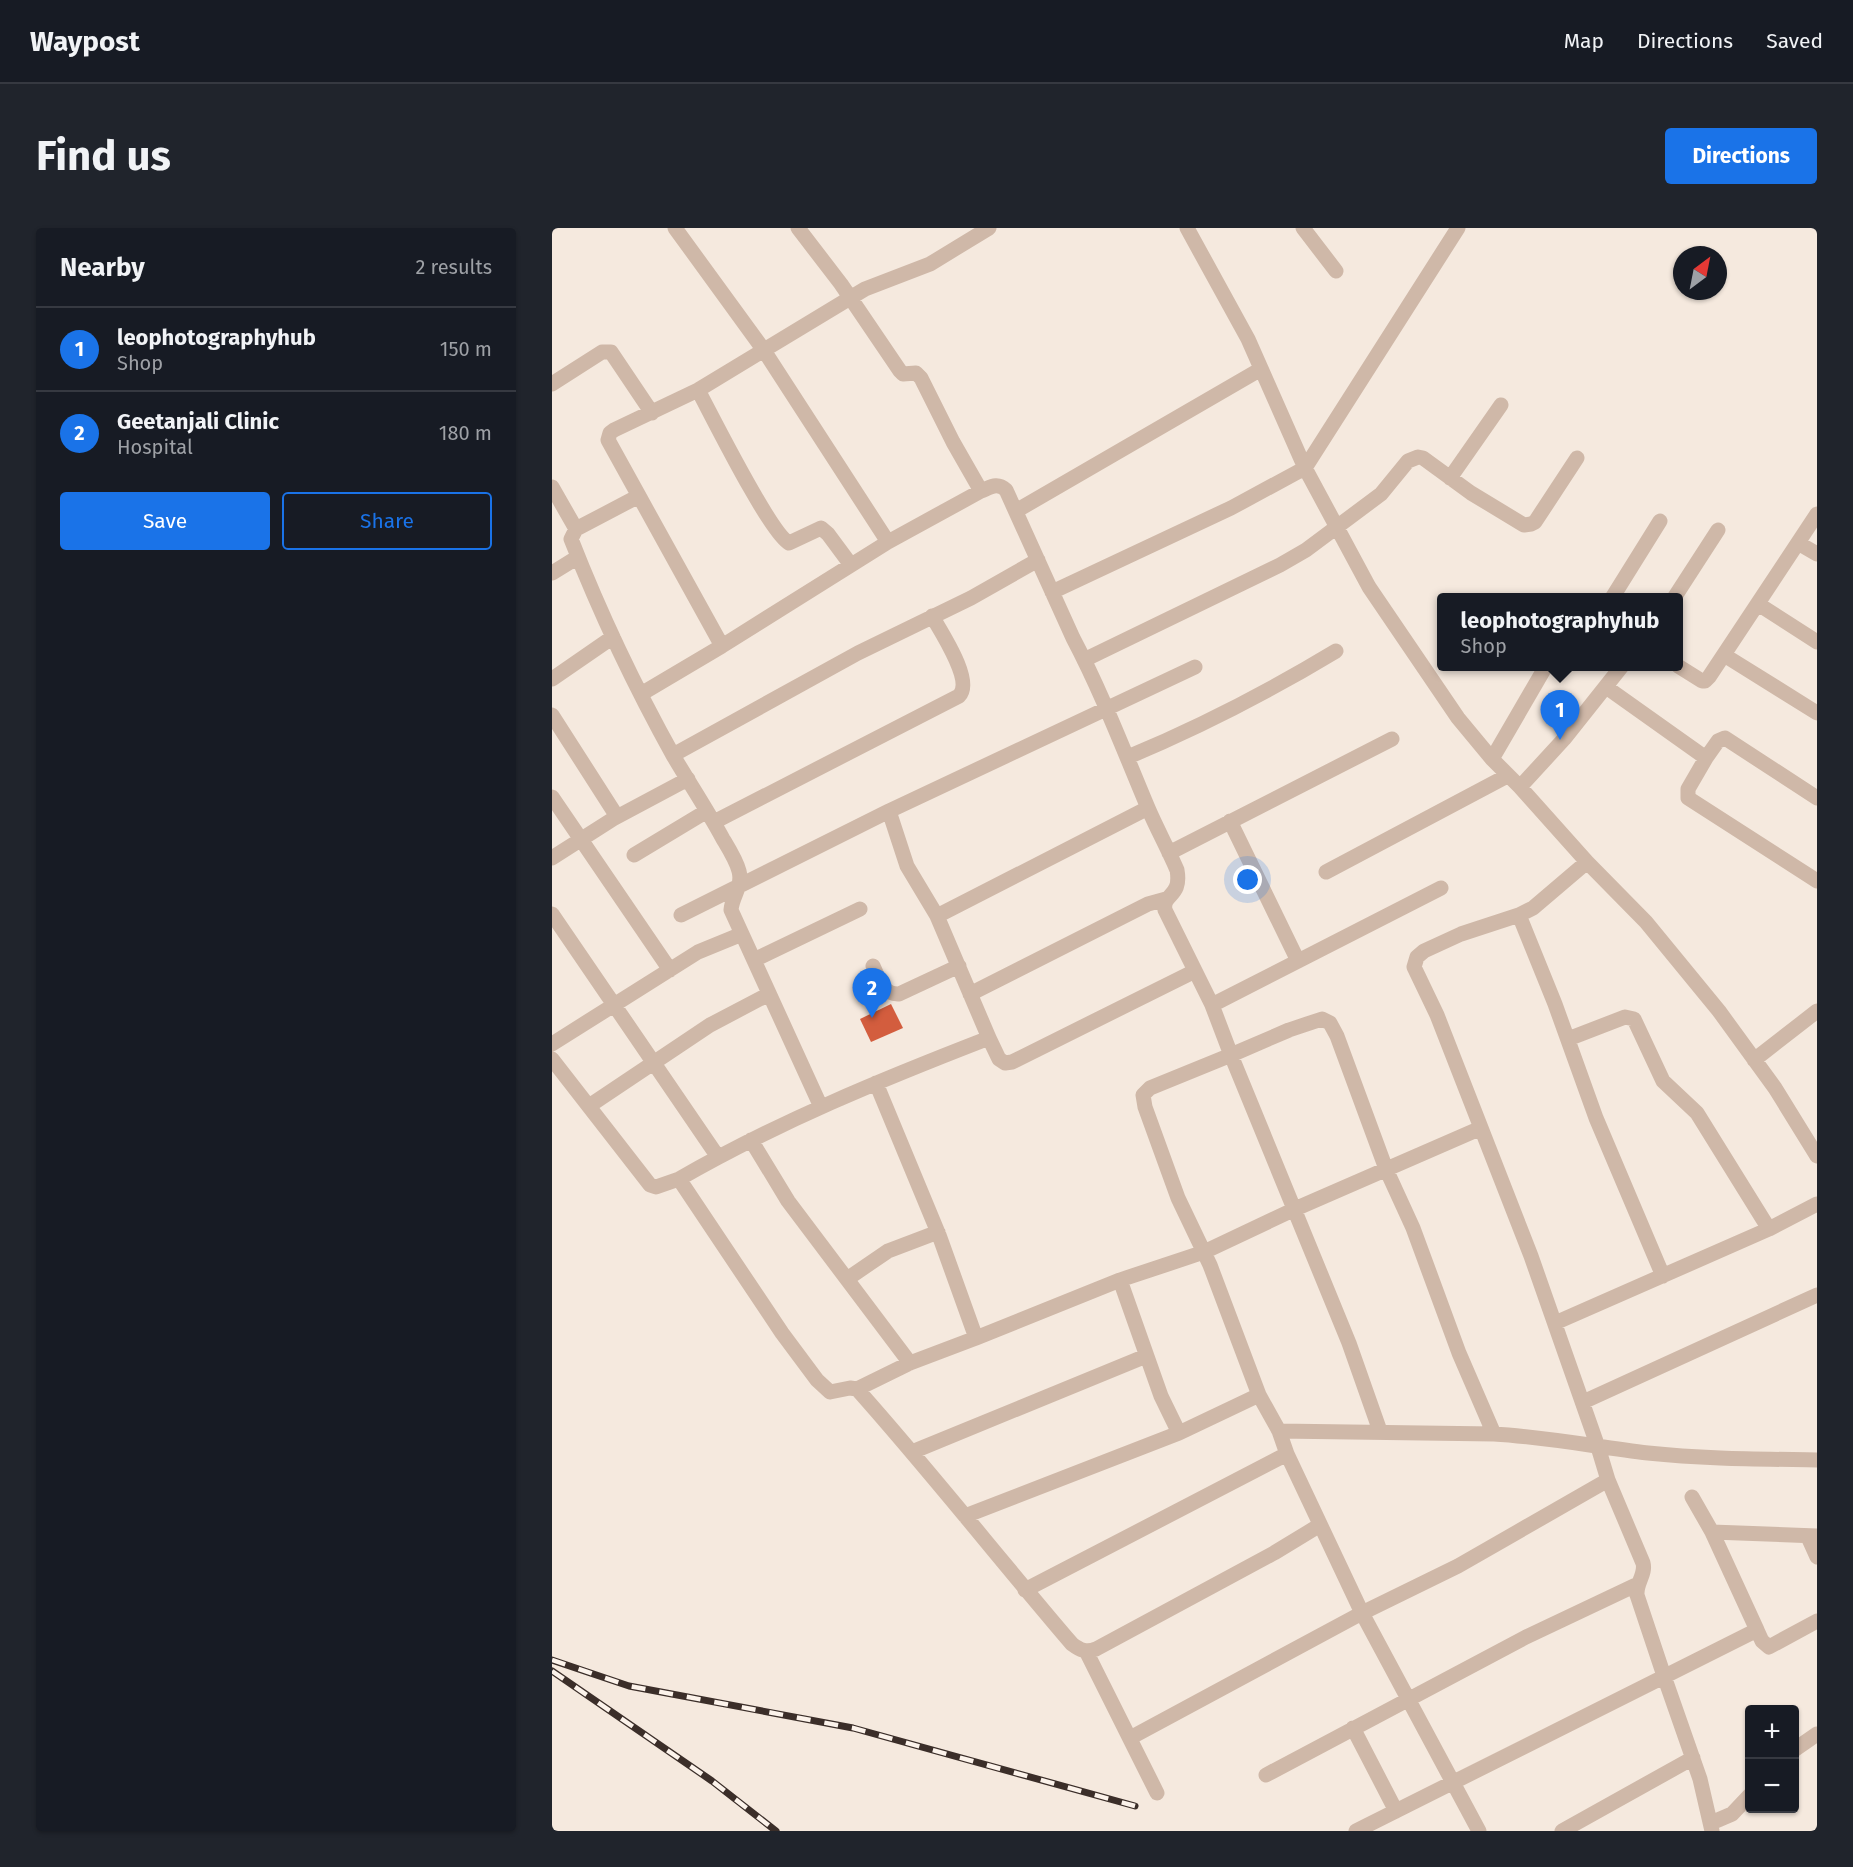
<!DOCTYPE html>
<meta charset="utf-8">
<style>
:root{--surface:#171b24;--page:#20242c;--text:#f1f3f6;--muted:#9ea1a6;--line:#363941;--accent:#1a73e8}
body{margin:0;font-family:"Fira Sans",sans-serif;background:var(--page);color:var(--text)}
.controls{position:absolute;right:18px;bottom:18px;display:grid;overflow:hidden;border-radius:6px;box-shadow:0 2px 4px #0004}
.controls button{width:54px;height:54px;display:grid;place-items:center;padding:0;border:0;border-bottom:2px solid var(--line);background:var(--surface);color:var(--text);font:30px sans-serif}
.compass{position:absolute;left:1121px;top:18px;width:54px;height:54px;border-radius:50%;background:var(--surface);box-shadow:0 2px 4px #0004;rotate:32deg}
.you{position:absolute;left:696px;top:652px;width:21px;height:21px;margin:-15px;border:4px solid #fff;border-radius:50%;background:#1a73e8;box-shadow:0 0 0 9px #1a73e833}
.badge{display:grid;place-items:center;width:39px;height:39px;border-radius:50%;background:var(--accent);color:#fff;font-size:20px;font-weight:700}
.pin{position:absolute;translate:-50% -50px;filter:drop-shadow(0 2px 3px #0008)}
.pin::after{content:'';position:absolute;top:32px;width:21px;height:18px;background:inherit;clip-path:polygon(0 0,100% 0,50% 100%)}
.popup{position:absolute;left:885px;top:365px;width:246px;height:78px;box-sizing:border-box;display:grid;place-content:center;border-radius:6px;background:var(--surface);filter:drop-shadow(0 2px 4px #0005);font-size:20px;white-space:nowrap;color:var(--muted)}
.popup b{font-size:22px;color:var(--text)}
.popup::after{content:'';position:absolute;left:50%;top:100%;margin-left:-12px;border:12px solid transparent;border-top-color:var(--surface)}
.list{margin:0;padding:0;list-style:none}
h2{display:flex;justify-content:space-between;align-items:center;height:78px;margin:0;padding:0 24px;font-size:26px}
h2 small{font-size:20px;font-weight:400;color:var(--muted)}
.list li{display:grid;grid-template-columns:39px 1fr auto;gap:18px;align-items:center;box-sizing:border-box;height:84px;padding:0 24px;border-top:2px solid var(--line)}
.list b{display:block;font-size:22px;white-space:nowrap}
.list p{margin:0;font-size:20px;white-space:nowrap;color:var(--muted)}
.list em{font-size:20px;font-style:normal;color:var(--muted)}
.actions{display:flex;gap:12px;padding:18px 24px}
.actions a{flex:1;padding:14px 0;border:2px solid var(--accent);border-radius:6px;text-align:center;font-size:21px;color:var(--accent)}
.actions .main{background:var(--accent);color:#fff}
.map{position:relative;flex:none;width:1265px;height:1603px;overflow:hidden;border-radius:6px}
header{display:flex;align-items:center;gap:36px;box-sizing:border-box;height:84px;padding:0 30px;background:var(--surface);border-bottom:2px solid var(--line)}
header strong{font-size:28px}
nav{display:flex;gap:33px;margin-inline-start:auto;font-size:21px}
.intro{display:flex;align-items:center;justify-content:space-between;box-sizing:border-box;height:144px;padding:0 36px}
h1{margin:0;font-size:42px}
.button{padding:15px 27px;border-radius:6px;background:var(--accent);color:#fff;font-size:21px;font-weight:700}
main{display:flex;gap:36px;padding:0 36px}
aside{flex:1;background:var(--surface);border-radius:6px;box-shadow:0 2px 4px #0004}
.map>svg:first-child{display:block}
.building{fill:#d35d3e}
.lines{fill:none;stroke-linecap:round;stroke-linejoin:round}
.minor{stroke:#cfb8a8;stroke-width:15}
.rail-casing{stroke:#3b2e29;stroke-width:7}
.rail{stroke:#fcf3eb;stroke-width:4.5;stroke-dasharray:14;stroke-linecap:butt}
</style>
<header>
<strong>Waypost</strong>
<nav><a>Map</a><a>Directions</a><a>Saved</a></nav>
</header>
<div class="intro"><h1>Find us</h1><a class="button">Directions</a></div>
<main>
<aside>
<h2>Nearby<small>2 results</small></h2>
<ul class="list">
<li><span class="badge">1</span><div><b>leophotographyhub</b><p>Shop</p></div><em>150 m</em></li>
<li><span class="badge">2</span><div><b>Geetanjali Clinic</b><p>Hospital</p></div><em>180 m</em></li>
</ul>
<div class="actions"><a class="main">Save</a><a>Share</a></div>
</aside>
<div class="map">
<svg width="1265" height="1603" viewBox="0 0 1265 1603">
<rect width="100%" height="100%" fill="#f5e9de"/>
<!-- building -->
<path class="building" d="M339 776 351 800 319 814 308 791Z"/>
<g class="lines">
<!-- minor -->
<path class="minor" d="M123 0 211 121 336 314
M246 0 289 56 348 143 351 146 364 145 369 150 401 214 429 263C439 259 445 254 454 262L521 410C550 465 572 523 596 580 605 601 616 621 625 642 630 670 610 665 613 682L660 777 679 827 598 860 591 867 593 879 626 970 658 1037 707 1167 727 1203 735 1226 810 1385 927 1603
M635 0 696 111 753 240 817 359 906 490 940 531 968 559 1035 634 1094 694 1167 783 1223 860 1265 928
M751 0 784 43
M0 156 50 124H59L100 185
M146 162C160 188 218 305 237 315L269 300 276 306 299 337
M898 250 949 177
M0 259 24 301
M87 268 170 418
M464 283 709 141
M1246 315 1265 326
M0 345 26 329
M500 364 679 280 753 240 906 0
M1060 370 1108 293
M1122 370 1166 302
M1206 376 1265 414
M1172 427 1265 485
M532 432 728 337 754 322 829 266 856 233 866 229 871 230 919 265 972 297 979 296 983 294 1025 230
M1126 438 1150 453H1153L1157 449 1265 286
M0 451 61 409
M1054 459 1154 530 1166 513 1173 510 1265 570
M89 466 170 418 336 314 429 263
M0 487 64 587 61 591 0 630
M121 527 306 425 419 370 486 332
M576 529C648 499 716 464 784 423
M1154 530 1136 561V570L1265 653
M940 531 994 438
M968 559 1012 511 1070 438
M0 569 118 742
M61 591 136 551
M678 593 746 733
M162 594 407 468C422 453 389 404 380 388
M617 625 840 511
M82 627 155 583
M1035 634 981 680 967 687 909 706 872 723 865 729 862 739 885 787 979 1028 1046 1219 1056 1252 1091 1335C1094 1346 1084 1355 1085 1367L1112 1448 1148 1551 1160 1603
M774 644 955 548
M0 686 166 929
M129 687 337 583
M967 687 1003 776 1044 890 1111 1048
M385 688 355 638 337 583 643 439
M202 732 308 681
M321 738C327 751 331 767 347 766L407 738
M418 766 596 676 614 671
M660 777 889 660
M437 810 447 831 453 835 460 834 643 743
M1016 811 1073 789 1082 791 1111 853 1145 885 1217 1001
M0 816 146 724 190 706
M0 831 98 957 104 959 127 951 230 1105 265 1152 278 1164 298 1160 305 1161C379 1244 448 1332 520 1416 528 1422 534 1425 544 1421L722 1325 768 1297
M1202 832 1265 783
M37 878 158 797 217 766
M269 879 179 682C180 668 191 658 187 643 184 632 177 621 171 611 156 583 138 556 122 529 83 459 48 385 19 311L24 301 87 268 56 212 58 205 62 202 146 162 313 61 378 36 437 0
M199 912 236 973 358 1135
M127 951C226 894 331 851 437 810L385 688 596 580
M295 1051 336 1023 386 1004
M568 1052 609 1168 627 1205
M1003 1095 1217 1001 1265 976
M424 1110 568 1052 652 1024 743 981 929 900
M305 1161 358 1135 424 1110 387 1007 324 855
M1031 1174 1265 1067
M727 1203 942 1206C994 1209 1045 1219 1096 1225 1152 1231 1209 1231 1265 1232
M828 1203 797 1115 679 827 737 802 770 791 778 795 785 808 834 941 861 1000 907 1125 942 1206
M360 1224 594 1128
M1140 1269 1160 1304 1205 1402
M413 1288 627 1205 707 1167
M1160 1304 1265 1308
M1256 1309 1265 1329
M473 1362 735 1226
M534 1423 605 1565
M801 1500 844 1583
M578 1510 810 1385 906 1338 1056 1252
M1242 1522 1265 1506
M714 1547 974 1409 1086 1356
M1159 1595 1180 1586 1198 1567
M804 1603 1205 1402 1210 1413 1217 1419 1265 1393
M1010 1603 1141 1530"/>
<defs>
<path id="rail" d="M0 1432 77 1458 301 1500 583 1578
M0 1443 160 1553 224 1603"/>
</defs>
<!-- rail casing -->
<use href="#rail" class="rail-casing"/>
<!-- rail -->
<use href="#rail" class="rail"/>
</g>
</svg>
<div class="controls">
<button>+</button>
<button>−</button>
</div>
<svg class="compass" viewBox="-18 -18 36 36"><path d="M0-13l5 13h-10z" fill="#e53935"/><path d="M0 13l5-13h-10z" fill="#9ea1a6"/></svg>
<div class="you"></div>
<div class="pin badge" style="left:1008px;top:512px">1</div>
<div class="popup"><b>leophotographyhub</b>Shop</div>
<div class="pin badge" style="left:320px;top:790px">2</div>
</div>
</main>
